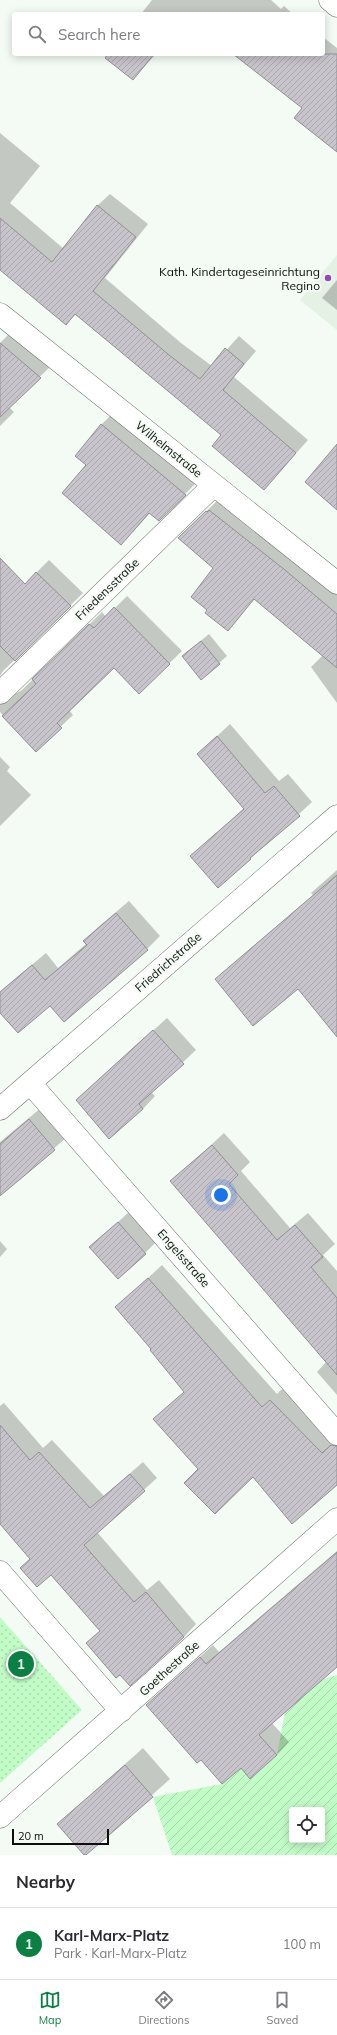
<!DOCTYPE html>
<meta charset="utf-8">
<style>
:root{--surface:#fff;--page:#f2f2f3;--text:#2b2b33;--muted:#7c7c81;--line:#e1e1e2;--accent:#0b8043}
body{margin:0;font-family:Mulish,sans-serif;background:var(--page);color:var(--text)}
.controls{position:absolute;right:12px;bottom:12px;display:grid;overflow:hidden;border-radius:4px;box-shadow:0 2px 10px #0003}
.controls button{width:36px;height:36px;display:grid;place-items:center;padding:0;border:0;border-bottom:1px solid var(--line);background:var(--surface);color:var(--text);font:20px sans-serif}
.scale{position:absolute;left:12px;bottom:10px;width:97px;box-sizing:border-box;padding-left:4px;border:2px solid #0d0f0d;border-top:0;font-size:11px;line-height:14px;white-space:nowrap;color:#0d0f0d;-webkit-text-stroke:3px #f4faf4;paint-order:stroke}
.you{position:absolute;left:221px;top:1195px;width:14px;height:14px;margin:-10px;border:3px solid #fff;border-radius:50%;background:#1a73e8;box-shadow:0 0 0 6px #1a73e833}
.badge{display:grid;place-items:center;width:26px;height:26px;border-radius:50%;background:var(--accent);color:#fff;font-size:13px;font-weight:700}
.pin{position:absolute;translate:-50% -50%;border:2px solid #fff;box-shadow:0 1px 4px #0006}
.list{margin:0;padding:0;list-style:none}
h2{display:flex;justify-content:space-between;align-items:center;height:52px;margin:0;padding:0 16px;font-size:17px}
h2 small{font-size:13px;font-weight:400;color:var(--muted)}
.list li{display:grid;grid-template-columns:26px 1fr auto;gap:12px;align-items:center;box-sizing:border-box;height:72px;padding:0 16px;border-top:1px solid var(--line)}
.list b{display:block;font-size:15px;white-space:nowrap}
.list p{margin:0;font-size:13px;white-space:nowrap;color:var(--muted)}
.list em{font-size:13px;font-style:normal;color:var(--muted)}
.icon{flex:none;width:22px;height:22px;fill:none;stroke:currentColor;stroke-width:2;stroke-linecap:round;stroke-linejoin:round}
.map{position:relative;flex:none;width:337px;height:1855px;overflow:hidden}
.search{position:absolute;background:var(--surface);box-shadow:0 2px 10px #0003;left:12px;right:12px;top:12px;height:44px;display:flex;align-items:center;gap:10px;box-sizing:border-box;padding:0 14px;border-radius:4px;color:var(--muted);font-size:15px}
.sheet{height:124px;background:var(--surface)}
nav{display:flex;justify-content:space-around;align-items:center;box-sizing:border-box;height:56px;border-top:1px solid var(--line);background:var(--surface);font-size:11px;color:var(--muted)}
nav a{display:grid;justify-items:center;gap:2px}
nav .on{color:var(--accent)}
.map>svg:first-child{display:block}
.built{fill:#e5f1e5}
.park{fill:url(#park-dots)}
.garden{fill:url(#garden-furrows);fill-rule:evenodd}
.shadow{fill:#0003}
.building{fill:url(#building-hatch);stroke:#938f95}
.lines{fill:none;stroke-linecap:round;stroke-linejoin:round}
.minor-casing{stroke:#6e736e;stroke-width:23}
.minor{stroke:#fff;stroke-width:22}
.poi-dot{fill:#9349bc;stroke:#f4faf4;stroke-width:1.5}
.labels{text-anchor:middle;dominant-baseline:central;stroke-width:4;stroke-linejoin:round;paint-order:stroke}
.poi-label{font-size:12px;fill:#0d0f0d;stroke:#f4faf4;text-anchor:end}
.street-label{font-size:12px;fill:#0d0f0d;stroke:#f4faf4}
</style>
<div class="map">
<svg width="337" height="1855" viewBox="0 0 337 1855">
<defs>
<pattern id="park-dots" width="8" height="8" patternUnits="userSpaceOnUse"><rect width="8" height="8" fill="#c1fbc6"/><path d="M2 2h.1M6 6h.1" fill="none" stroke="#a5d6a9" stroke-width="1.8" stroke-linecap="round"/></pattern>
<pattern id="garden-furrows" width="10" height="10" patternUnits="userSpaceOnUse"><rect width="10" height="10" fill="#c1fbc6"/><path d="M-1 1l2-2M0 10L10 0M9 11l2-2" fill="none" stroke="#a5d6a9"/></pattern>
<pattern id="building-hatch" width="6" height="6" patternUnits="userSpaceOnUse"><rect width="6" height="6" fill="#c8c4cb"/><path d="M-1 1l2-2M0 6l6-6M5 7l2-2" fill="none" stroke="#aba7ad"/></pattern>
</defs>
<rect width="100%" height="100%" fill="#f4faf4"/>
<!-- built -->
<path class="built" d="M337 255V330L300 300Z"/>
<!-- park -->
<path class="park" d="M0 1617 82 1710 0 1783Z"/>
<!-- garden -->
<path class="garden" d="M337 1675V1855H172L153 1797 222 1784 241 1768 250 1779 277 1755 285 1712 324 1679ZM292 1810H322V1840H292Z"/>
<!-- shadow -->
<path class="shadow" d="M152 0H271L281 9 284 6 293 14H141Z
M323 37 337 48V149L303 108 235 54H323Z
M109 54H156L133 79Z
M0 133 40 166 10 203 64 249 97 206 110 194 148 224 105 278 181 343 212 366 239 336 256 351 234 377 308 440 264 489 223 435 76 314 66 324 0 269Z
M337 280V310L322 298Z
M8 335H19L53 364 9 407 14 412 0 426V343Z
M113 413 197 482 159 520 150 513 133 532 87 465 101 425Z
M219 499 337 591V703L311 667 323 655 255 598 228 630 209 609 215 567 179 538Z
M49 560 83 593 3 671 0 676V609Z
M127 596 182 651 139 693 114 667 69 710 73 715 36 750 0 712V684L10 693H17L22 690 102 612 106 617Z
M209 634 227 656 219 663 191 649Z
M230 724 279 781 288 774 312 802 250 859 192 856 244 808 198 754Z
M0 757 10 767 7 771 31 795 0 826Z
M337 870V1010L298 988 216 979 313 895 311 893Z
M129 901 160 936 147 949 51 1005 0 1011V992L4 988 46 953 58 968 87 943 85 941 97 928Z
M167 1018 196 1050 151 1092 155 1096 143 1109 77 1100Z
M42 1107 67 1137 0 1196V1142Z
M224 1133 250 1162 241 1171 290 1228 308 1213 335 1244 323 1255 337 1271V1395L317 1372 327 1361 172 1181Z
M131 1210 158 1240 145 1253 91 1247Z
M0 1241 7 1249 0 1257Z
M162 1265 277 1394 284 1387 337 1441V1484L199 1469 154 1419 185 1391 153 1349 117 1307Z
M4 1403 43 1448 52 1440 104 1496 143 1462 157 1478 97 1532 147 1590 159 1580 196 1624 184 1637 120 1673 87 1643 101 1630 51 1573 31 1558 0 1522V1406Z
M337 1551V1666L272 1723 289 1742 277 1755 241 1767 201 1758 147 1705 213 1645 219 1652Z
M143 1748 170 1779 85 1855 58 1824Z"/>
<!-- building -->
<path class="building" d="M108 54H154L133 80 105 58Z
M233 54H337V152L294 118 302 108Z
M97 205 136 237 93 291 169 355 200 379 225 348 244 364 223 390 296 453 264 490 212 446 221 435 75 314 66 325 0 270V218L52 262Z
M0 343 41 378 0 417Z
M101 424 186 495 159 521 149 513 121 545 62 493 86 465 75 456Z
M337 444V510L305 482Z
M209 510 285 570 337 614V668L254 599 228 631 205 613 207 610 191 597 213 568 178 538 206 511 207 512Z
M0 558 25 584 36 572 71 606 15 661 0 646Z
M114 607 170 664 139 694 114 668 57 723 62 728 36 752 2 716 36 684 32 679 89 624 94 628Z
M201 641 220 664 201 680 182 656Z
M217 736 265 793 274 786 300 816 250 858 251 859 218 888 190 856 244 809 197 754Z
M337 875V1037L298 989 253 1026 215 979Z
M116 913 148 950 64 1022 50 1006 18 1033 0 1013V992L32 965 45 980 87 945 83 941Z
M153 1030 184 1064 139 1104 143 1109 109 1139 76 1100Z
M29 1119 55 1150 0 1196V1144Z
M212 1145 238 1175 229 1184 277 1240 295 1225 323 1257 311 1267 337 1298V1375L170 1181Z
M118 1222 146 1254 118 1279 89 1247Z
M148 1278 262 1407 270 1400 322 1453 331 1445 337 1446V1485L292 1524 253 1477 215 1514 184 1483 198 1469 153 1419 184 1392 150 1350 151 1349 115 1307Z
M0 1425 30 1460 39 1452 90 1508 130 1474 145 1491 84 1545 134 1602 146 1592 184 1637 130 1686 120 1675 116 1678 86 1643 100 1631 51 1575 37 1587 20 1568 30 1559 0 1524Z
M337 1552V1667L259 1735 277 1755 250 1779 241 1768 222 1784 201 1760 197 1763 146 1705 200 1657 206 1664Z
M125 1765 153 1797 86 1855H84L57 1824Z"/>
<g class="lines">
<defs>
<path id="minor" d="M330 0 337 6
M0 314 337 583
M0 693 214 485
M30 1083 337 1434
M0 1109 337 816
M0 1572 121 1711
M0 1817 337 1519"/>
</defs>
<!-- minor casing -->
<use href="#minor" class="minor-casing"/>
<!-- minor -->
<use href="#minor" class="minor"/>
</g>
<!-- markers -->
<circle class="poi-dot" cx="328" cy="278" r="4"/>
<g class="labels">
<!-- poi labels -->
<g class="poi-label">
<text x="320" y="271">Kath. Kindertageseinrichtung<tspan x="320" dy="14">Regino</tspan></text>
</g>
<!-- street labels -->
<g class="street-label">
<text transform="translate(169 449) rotate(39)">Wilhelmstraße</text>
<text transform="translate(107 589) rotate(-44)">Friedensstraße</text>
<text transform="translate(168 962) rotate(-41)">Friedrichstraße</text>
<text transform="translate(184 1258) rotate(49)">Engelsstraße</text>
<text transform="translate(169 1668) rotate(-42)">Goethestraße</text>
</g>
</g>
</svg>
<div class="controls">
<button><svg class="icon" aria-label="locate" viewBox="0 0 24 24"><circle cx="12" cy="12" r="6"/><path d="M12 2v4M12 18v4M2 12h4M18 12h4"/></svg></button>
</div>
<div class="scale">20 m</div>
<div class="you"></div>
<div class="pin badge" style="left:21px;top:1664px">1</div>
<div class="search"><svg class="icon" aria-label="search" viewBox="0 0 24 24"><circle cx="10" cy="10" r="6"/><path d="M15 15l6 6"/></svg>Search here</div>
</div>
<section class="sheet">
<h2>Nearby<small></small></h2>
<ul class="list">
<li><span class="badge">1</span><div><b>Karl-Marx-Platz</b><p>Park · Karl-Marx-Platz</p></div><em>100 m</em></li>
</ul>
</section>
<nav>
<a class="on"><svg class="icon" aria-label="map" viewBox="0 0 24 24"><path d="M3 6l6-2 6 2 6-2v14l-6 2-6-2-6 2zM9 4v14M15 6v14"/></svg>Map</a>
<a><svg class="icon" aria-label="directions" viewBox="0 0 24 24"><path d="M12 3l9 9-9 9-9-9zM9 14v-3h6M13 9l2 2-2 2"/></svg>Directions</a>
<a><svg class="icon" aria-label="saved" viewBox="0 0 24 24"><path d="M7 4h10v16l-5-4-5 4z"/></svg>Saved</a>
</nav>
